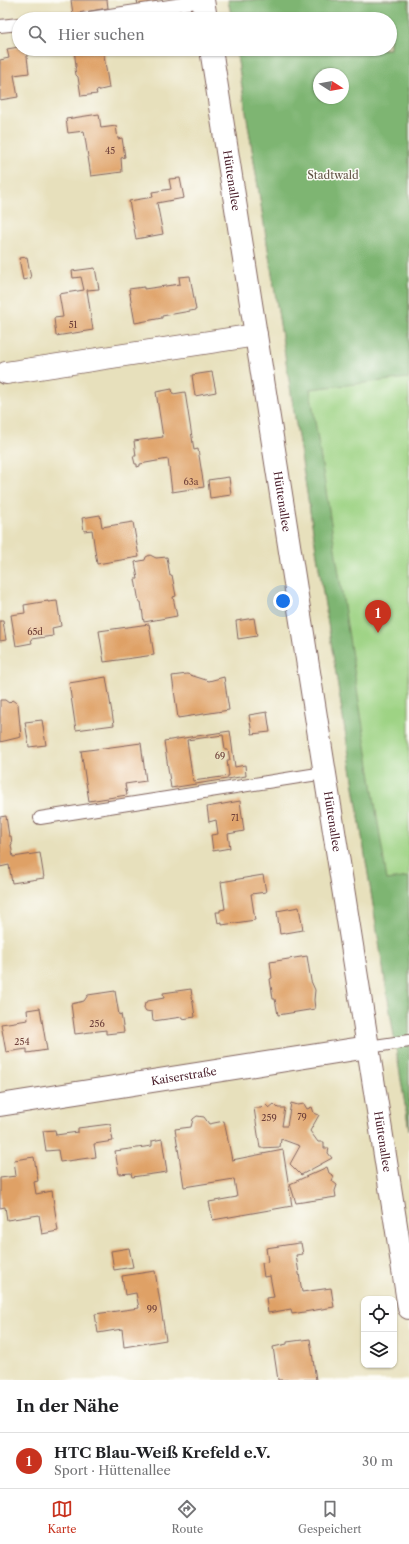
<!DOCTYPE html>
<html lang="de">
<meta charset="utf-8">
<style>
:root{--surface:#fff;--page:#f6f6f6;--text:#202124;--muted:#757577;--line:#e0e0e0;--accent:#c8321e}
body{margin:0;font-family:"Libre Caslon Text",serif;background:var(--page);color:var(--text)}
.controls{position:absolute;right:12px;bottom:12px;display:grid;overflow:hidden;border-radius:8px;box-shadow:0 1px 3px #0004}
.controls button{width:36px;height:36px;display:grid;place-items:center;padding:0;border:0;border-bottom:1px solid var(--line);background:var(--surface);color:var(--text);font:20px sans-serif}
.compass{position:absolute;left:313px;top:68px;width:36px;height:36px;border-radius:50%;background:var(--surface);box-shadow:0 1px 3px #0004;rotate:101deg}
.you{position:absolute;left:283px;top:601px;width:14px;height:14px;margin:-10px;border:3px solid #fff;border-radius:50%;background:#1a73e8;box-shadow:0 0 0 6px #1a73e833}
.badge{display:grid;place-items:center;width:26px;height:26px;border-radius:50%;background:var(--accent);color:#fff;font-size:13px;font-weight:700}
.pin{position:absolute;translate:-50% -33px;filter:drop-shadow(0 1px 2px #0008)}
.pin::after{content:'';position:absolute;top:21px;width:14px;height:12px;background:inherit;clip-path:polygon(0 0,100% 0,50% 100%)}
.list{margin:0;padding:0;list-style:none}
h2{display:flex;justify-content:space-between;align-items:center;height:52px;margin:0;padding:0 16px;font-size:17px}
h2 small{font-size:13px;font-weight:400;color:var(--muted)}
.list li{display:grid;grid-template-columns:26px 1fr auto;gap:12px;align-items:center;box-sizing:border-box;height:56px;padding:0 16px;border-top:1px solid var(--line)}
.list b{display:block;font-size:15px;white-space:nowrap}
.list p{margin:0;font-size:13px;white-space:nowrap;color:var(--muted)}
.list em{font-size:13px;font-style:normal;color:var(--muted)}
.icon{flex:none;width:22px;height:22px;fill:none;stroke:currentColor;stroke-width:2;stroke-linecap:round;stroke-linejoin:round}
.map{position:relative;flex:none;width:409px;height:1380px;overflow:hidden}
.search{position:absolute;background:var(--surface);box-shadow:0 1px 3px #0004;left:12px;right:12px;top:12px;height:44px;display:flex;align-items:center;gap:10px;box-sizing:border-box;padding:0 14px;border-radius:22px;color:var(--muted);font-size:15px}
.sheet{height:108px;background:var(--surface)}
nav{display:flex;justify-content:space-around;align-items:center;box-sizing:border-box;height:56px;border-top:1px solid var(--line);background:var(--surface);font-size:11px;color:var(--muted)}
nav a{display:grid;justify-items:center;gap:2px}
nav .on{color:var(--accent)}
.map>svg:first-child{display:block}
.green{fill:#9ed384;stroke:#747958;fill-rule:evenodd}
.forest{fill:#7eb572;stroke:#646a4e;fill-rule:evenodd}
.building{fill:#dfa166;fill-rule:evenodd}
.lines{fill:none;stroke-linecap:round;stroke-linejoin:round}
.service-casing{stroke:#81635e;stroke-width:14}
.minor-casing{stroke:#81635e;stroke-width:24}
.service{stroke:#fff;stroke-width:12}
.minor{stroke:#fff;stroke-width:22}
.labels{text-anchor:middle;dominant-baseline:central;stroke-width:3;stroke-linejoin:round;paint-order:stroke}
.number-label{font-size:9px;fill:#6f403a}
.park-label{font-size:11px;fill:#635546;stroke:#fdfcf7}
.street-label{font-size:11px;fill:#4a1f2b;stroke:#fdfcf7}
</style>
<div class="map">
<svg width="409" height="1380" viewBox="0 0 409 1380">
<rect width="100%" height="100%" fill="#fdfcf7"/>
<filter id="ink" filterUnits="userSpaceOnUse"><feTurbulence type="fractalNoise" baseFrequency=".025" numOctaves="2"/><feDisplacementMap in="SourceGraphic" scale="8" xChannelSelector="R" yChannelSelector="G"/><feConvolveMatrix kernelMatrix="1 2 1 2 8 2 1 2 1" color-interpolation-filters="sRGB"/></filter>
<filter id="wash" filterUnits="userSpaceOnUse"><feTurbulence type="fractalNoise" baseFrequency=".012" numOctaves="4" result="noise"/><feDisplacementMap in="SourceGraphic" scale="16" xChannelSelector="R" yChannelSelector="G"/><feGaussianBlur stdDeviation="0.9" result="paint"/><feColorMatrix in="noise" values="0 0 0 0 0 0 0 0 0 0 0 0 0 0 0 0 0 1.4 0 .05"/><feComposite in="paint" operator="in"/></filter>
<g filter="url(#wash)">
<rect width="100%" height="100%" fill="#e7e0bc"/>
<!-- green -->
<path class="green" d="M228 0H409V1128L236 49H390V19H232ZM319 74H343V98H319Z"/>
<!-- forest -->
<path class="forest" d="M228 0H409V378L310 389 387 880 409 877V1130L236 49H390V19H232ZM319 74H343V98H319Z"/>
<g id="blocks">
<!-- building -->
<path class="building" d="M71 0H107L108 8 73 14Z
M137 0H157V2L138 5Z
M19 47V49H26L29 73 14 75 18 97 0 100V60L9 58 7 49Z
M74 49H103L109 88 96 91 97 94 81 96 78 77 76 75 75 69 76 66Z
M99 114 101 128 116 126 118 139 122 138 125 157 121 158 122 172 91 176 84 131 68 133 66 119Z
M180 178 184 198 157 203 163 234 136 239 129 201 153 197 152 192 171 189 169 179Z
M27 257 31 278 23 280 19 258Z
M95 268 99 289 87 290 93 330 56 336 54 318 63 317 59 294 84 290 81 277 73 278 72 271Z
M190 276 196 310 162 316V318L135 323 129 289 144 287V289L180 284 179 277Z
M212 372 216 392 195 396 192 375Z
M172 389 173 394 185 392 194 450 198 449 204 487 172 492 168 459 140 464V466L137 467V464H135L133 456H136L134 441 163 437 156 392Z
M229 477 231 495 210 498 208 480Z
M100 515 102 527 133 522 139 557 97 564 92 530 84 531 82 518Z
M150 555 156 558 167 557 170 576 172 575 176 596 173 597 177 616 144 622 141 602H139L135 579H138L135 562 145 560 146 557Z
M48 601V602L57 601 61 626 52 628 53 636 31 639 32 643 16 646 11 615 25 613 24 605Z
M254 618 257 636 238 639 236 621Z
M0 621H3L6 640 0 641Z
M149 624 154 655 104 662 99 631Z
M187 674 209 681 224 677 229 710 178 718 172 676Z
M106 677 114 725 76 730 69 683Z
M0 700H5L9 703 12 700 18 704 21 737 0 742Z
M267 712 270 732 252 734 249 715Z
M42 720 46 745 29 747 25 722Z
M230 731 235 767 245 765 246 776 171 788 164 741ZM223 735 225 750H228L230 760H227L229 776 193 781 187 740Z
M141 743 146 781 125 784 127 795 89 801 81 751Z
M240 801 244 831 228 834 230 848 213 851 211 835 218 834 216 820 209 822 207 807Z
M6 816 9 836H11L12 844 11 845 13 857 40 853 44 878 12 883 9 865 0 867V817Z
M263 875 266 892 251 894 255 920 222 925V922L218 923 216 912H220V910L225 909 221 882Z
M299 907 303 930 280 934 277 911Z
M307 956 311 981 315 990 314 1000 315 1009 278 1015 275 999H273L270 979 272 978 270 962Z
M191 989 195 1017 182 1019V1017L153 1021 152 1012 146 1011 144 1008 145 1003 148 1001 164 998 163 993Z
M115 991 119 1015 121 1014 124 1032 106 1034V1030L75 1034 71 1004 84 1001 88 995Z
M40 1008 47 1050 27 1053V1049L6 1052 1 1024 28 1020 27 1010Z
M291 1103 298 1105 304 1104 307 1109 312 1107 314 1113 319 1115 310 1131 318 1142H324V1148H329L328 1153 332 1158 301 1175 290 1164 300 1146 281 1139 280 1147 260 1148 254 1108H261L265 1104 269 1108 274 1104 278 1108H285L282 1126H287Z
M197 1116 204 1117 209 1124 224 1121 232 1160 283 1150 292 1206 213 1220 209 1202 237 1197 234 1179 184 1187 175 1129 191 1127 193 1119Z
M110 1124 113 1141 94 1144 96 1157 60 1162 58 1150 46 1151 43 1131 55 1130 56 1135 78 1132V1128Z
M162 1139 167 1172 132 1177 131 1173 119 1174 115 1151 152 1146V1141Z
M34 1157 38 1181 34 1182 36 1194 52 1191 58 1231 42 1234 39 1215 7 1220 5 1207 0 1208V1178L16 1176 14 1160Z
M327 1167 329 1173 334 1176 332 1181 337 1185 335 1191 336 1197 296 1203 290 1184Z
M299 1243H301L303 1254 296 1255 302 1292 331 1288 334 1307 292 1314 291 1309 268 1313 266 1298 274 1297 270 1276 264 1277 262 1263 268 1262 266 1248Z
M129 1248 133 1267 114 1270 111 1251Z
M155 1271 166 1340 124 1347 122 1329 98 1333 95 1314 139 1308 136 1293 125 1295 122 1276Z
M310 1339 316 1380H278L273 1347 287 1344V1342Z"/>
</g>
</g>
<g filter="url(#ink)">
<use href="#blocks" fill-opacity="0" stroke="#81635e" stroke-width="1"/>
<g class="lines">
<defs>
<path id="service" d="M83 19 203 1
M0 26 19 24
M40 818 324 773
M368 1047 409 1041"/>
<g id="minor">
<path d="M203 0 206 19"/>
<path id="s1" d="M211 49 409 1308"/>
<path d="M6 373 256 335"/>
<path id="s2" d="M0 1105 368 1047"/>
</g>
</defs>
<!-- service casing -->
<use href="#service" class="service-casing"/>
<!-- minor casing -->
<use href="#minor" class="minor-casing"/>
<!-- service -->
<use href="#service" class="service"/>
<!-- minor -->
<use href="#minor" class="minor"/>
</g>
</g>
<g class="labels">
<!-- number labels -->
<g class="number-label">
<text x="110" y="150">45</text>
<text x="73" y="324">51</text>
<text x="191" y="481">63a</text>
<text x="35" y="631">65d</text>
<text x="220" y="755">69</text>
<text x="235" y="817">71</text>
<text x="97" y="1023">256</text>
<text x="22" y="1041">254</text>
<text x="302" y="1116">79</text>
<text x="269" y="1117">259</text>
<text x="152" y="1308">99</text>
</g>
<!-- park labels -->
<g class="park-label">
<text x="333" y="175">Stadtwald</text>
</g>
<!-- street labels -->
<g class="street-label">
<text stroke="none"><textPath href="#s1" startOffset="133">Hüttenallee</textPath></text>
<text stroke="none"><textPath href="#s1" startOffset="458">Hüttenallee</textPath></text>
<text stroke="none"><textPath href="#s1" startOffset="782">Hüttenallee</textPath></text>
<text stroke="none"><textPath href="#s2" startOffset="186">Kaiserstraße</textPath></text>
<text stroke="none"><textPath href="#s1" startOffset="1106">Hüttenallee</textPath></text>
</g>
</g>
</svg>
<div class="controls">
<button><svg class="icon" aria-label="locate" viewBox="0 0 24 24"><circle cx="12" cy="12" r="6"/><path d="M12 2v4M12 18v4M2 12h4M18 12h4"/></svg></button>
<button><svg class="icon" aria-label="layers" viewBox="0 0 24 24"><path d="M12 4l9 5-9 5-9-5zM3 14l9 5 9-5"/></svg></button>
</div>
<svg class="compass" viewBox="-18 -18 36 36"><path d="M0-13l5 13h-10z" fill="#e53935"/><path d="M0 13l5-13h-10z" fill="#757577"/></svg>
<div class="you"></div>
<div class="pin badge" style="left:378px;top:633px">1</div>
<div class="search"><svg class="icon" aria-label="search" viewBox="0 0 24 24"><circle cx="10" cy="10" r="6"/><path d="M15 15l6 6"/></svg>Hier suchen</div>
</div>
<section class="sheet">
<h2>In der Nähe<small></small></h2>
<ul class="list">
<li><span class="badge">1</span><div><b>HTC Blau-Weiß Krefeld e.V.</b><p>Sport · Hüttenallee</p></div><em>30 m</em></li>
</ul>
</section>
<nav>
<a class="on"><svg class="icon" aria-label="map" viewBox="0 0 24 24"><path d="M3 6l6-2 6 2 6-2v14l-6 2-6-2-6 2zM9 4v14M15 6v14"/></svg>Karte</a>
<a><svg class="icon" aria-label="directions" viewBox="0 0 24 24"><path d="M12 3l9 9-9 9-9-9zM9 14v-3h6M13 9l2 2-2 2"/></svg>Route</a>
<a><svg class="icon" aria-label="saved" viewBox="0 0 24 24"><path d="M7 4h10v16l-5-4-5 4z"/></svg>Gespeichert</a>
</nav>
